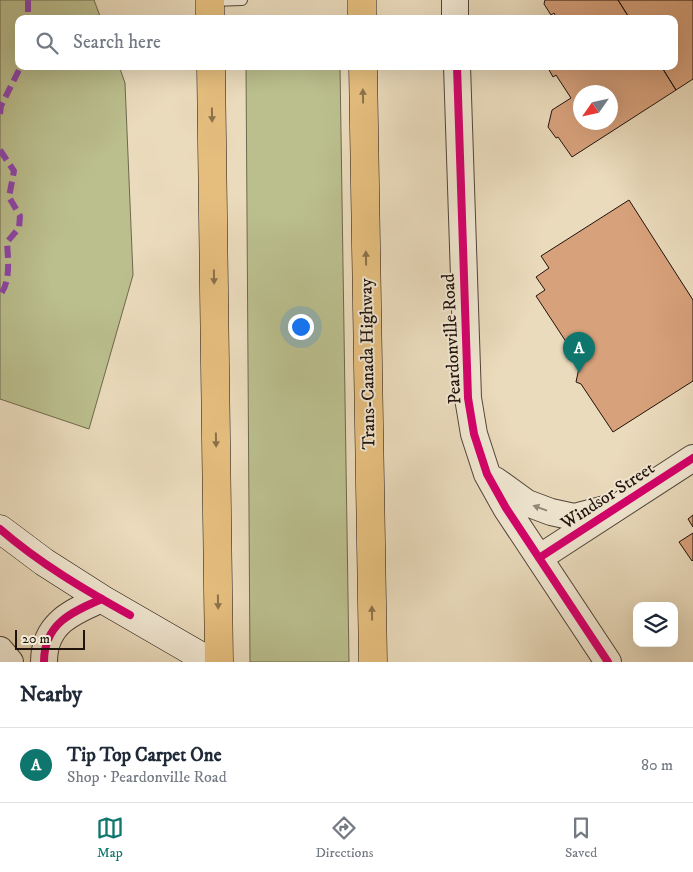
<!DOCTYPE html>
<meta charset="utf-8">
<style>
:root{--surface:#fff;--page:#f2f2f3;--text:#1f2937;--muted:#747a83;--line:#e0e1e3;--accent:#0f766e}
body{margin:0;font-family:"IM FELL DW Pica",serif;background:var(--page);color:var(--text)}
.controls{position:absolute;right:15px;bottom:15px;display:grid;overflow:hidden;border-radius:10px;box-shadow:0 5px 20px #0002}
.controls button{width:45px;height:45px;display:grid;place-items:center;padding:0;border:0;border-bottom:1px solid var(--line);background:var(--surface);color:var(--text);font:25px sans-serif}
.compass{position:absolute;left:573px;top:85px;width:45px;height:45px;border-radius:50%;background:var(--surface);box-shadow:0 5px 20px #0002;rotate:236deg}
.scale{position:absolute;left:15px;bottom:12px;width:70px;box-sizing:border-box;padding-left:5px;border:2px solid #20120d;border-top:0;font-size:14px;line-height:18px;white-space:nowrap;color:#20120d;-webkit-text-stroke:4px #f1e8d3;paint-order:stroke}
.you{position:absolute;left:300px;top:326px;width:18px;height:18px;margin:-12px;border:4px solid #fff;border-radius:50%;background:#1a73e8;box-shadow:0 0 0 8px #1a73e833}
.badge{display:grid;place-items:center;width:32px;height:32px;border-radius:50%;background:var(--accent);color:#fff;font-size:16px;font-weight:700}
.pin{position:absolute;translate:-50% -41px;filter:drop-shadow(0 1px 2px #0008)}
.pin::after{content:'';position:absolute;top:26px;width:18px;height:15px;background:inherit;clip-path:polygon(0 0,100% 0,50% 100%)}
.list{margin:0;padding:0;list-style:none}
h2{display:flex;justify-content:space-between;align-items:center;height:65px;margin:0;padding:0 20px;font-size:21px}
h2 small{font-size:16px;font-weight:400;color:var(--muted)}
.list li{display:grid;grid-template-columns:32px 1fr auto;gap:15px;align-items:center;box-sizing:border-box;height:75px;padding:0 20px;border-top:1px solid var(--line)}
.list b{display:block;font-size:19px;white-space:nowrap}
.list p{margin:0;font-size:16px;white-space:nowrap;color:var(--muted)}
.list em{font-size:16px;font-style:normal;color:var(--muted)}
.icon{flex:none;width:28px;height:28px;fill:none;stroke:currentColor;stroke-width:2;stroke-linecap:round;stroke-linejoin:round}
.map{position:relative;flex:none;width:693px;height:662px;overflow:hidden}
.search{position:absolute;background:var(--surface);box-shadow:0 5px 20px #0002;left:15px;right:15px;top:15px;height:55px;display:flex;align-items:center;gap:12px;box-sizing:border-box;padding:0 18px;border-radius:10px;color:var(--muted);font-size:19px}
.sheet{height:140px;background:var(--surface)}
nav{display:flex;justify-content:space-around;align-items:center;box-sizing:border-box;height:70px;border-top:1px solid var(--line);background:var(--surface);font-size:14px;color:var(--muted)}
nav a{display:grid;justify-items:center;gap:2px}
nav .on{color:var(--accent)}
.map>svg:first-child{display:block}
.green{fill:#bbbf8e;stroke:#6e684e}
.building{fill:#d7a17b;stroke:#20120d;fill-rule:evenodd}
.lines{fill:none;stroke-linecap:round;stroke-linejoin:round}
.service-casing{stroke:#524439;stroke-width:12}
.tertiary-casing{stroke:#524439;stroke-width:28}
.secondary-casing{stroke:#20120d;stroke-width:29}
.motorway-casing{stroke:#20120d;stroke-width:29}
.service{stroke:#f1e8d3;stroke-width:10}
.tertiary{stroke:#f1e8d3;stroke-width:26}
.secondary{stroke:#f1e8d3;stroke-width:28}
.motorway{stroke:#e5be7e;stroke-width:28}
.quiet{stroke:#8e44ad;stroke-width:6;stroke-dasharray:12 6;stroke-linecap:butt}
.cycleway-casing{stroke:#f1e8d3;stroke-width:11}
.cycleway{stroke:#d6006c;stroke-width:8}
.oneway{fill:#8c714b}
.oneway2{fill:#93887a}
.labels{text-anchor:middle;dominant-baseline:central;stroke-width:4;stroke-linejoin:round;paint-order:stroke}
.street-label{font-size:18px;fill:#20120d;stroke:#f1e8d3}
</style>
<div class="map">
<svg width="693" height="662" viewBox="0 0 693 662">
<rect width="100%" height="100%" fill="#eadbbc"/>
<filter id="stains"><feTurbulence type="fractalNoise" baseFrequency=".004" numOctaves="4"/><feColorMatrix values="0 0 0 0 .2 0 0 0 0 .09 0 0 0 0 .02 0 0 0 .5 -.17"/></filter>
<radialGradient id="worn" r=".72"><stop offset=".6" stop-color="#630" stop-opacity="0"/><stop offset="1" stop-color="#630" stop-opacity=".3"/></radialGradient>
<!-- green -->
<path class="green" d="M0 0H94L101 19H19V66H119L125 83 133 275 89 429 0 399Z
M246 66H340L349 662H250Z"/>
<!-- building -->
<path class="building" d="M545 0H618L630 19H557L554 13 551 15 544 4Z
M618 0H693V79L676 90 661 66H674V19H630Z
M547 66H661L676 90 572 157 558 137 556 138 548 127 552 110 571 98 556 75 553 77ZM580 92H610V122H580Z
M629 200 693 300V381L613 432 581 384 576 382 580 363 536 296 545 290 536 277 549 268 541 256Z
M693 515V527L688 519Z
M693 533V560L692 561 679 542Z"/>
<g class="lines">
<defs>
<path id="service" d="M211 1 242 0"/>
<path id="tertiary" d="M455 0V19
M457 66 468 398 474 434 487 474 506 508 608 662
M495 480 527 503 551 512 574 517 605 509
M539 558 693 458
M0 650 10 662
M44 662C44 624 71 612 102 599"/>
<path id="secondary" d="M0 529 44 562 102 599 211 662"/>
<path id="motorway" d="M210 0V19
M362 0V19
M211 66 219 662
M363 66 373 662"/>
</defs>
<!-- service casing -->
<use href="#service" class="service-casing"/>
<!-- tertiary casing -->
<use href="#tertiary" class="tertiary-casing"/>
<!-- secondary casing -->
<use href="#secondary" class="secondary-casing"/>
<!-- motorway casing -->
<use href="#motorway" class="motorway-casing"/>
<!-- service -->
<use href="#service" class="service"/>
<!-- tertiary -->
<use href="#tertiary" class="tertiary"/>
<!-- secondary -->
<use href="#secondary" class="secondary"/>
<!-- motorway -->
<use href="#motorway" class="motorway"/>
<!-- quiet -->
<path class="quiet" d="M28 0V19
M19 45V51
M0 114 1 106 21 66
M0 150 14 171 9 197 20 216 19 228 7 242C8 260 11 281 0 295"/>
<defs>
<path id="cycleway" d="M457 66 468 398 474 434 487 474 506 508 608 662
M0 529C39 563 85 590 130 615
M539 558 693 458
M44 662C44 624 71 612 102 599"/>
</defs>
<!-- cycleway casing -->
<use href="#cycleway" class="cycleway-casing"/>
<!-- cycleway -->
<use href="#cycleway" class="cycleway"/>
</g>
<!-- one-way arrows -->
<defs><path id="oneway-solid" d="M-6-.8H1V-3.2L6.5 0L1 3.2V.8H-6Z" transform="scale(1.25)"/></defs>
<g class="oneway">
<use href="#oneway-solid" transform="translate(363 96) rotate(-91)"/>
<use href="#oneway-solid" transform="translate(212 115) rotate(89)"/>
<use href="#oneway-solid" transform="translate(366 258) rotate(-91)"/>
<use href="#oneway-solid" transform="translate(214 277) rotate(89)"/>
<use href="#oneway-solid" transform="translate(216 440) rotate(89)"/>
<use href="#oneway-solid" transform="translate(218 602) rotate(89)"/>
<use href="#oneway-solid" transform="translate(372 613) rotate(-91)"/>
</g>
<use class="oneway2" href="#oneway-solid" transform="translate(540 508) rotate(-160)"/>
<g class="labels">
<!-- street labels -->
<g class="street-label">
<text transform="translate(452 339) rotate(-93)">Peardonville Road</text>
<text transform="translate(368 364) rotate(-91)">Trans-Canada Highway</text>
<text transform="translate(608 496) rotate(-33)">Windsor Street</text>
</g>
</g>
<rect width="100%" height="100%" filter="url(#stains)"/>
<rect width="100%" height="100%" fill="url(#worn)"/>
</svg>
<div class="controls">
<button><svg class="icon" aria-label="layers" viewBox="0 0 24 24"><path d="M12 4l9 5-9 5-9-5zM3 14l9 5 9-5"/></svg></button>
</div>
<svg class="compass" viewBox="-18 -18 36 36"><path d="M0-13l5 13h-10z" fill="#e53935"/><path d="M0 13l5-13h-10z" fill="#747a83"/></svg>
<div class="scale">20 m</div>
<div class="you"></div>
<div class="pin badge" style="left:579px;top:373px">A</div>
<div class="search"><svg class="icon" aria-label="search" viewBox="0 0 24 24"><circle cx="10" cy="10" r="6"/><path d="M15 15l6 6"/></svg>Search here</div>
</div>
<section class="sheet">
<h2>Nearby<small></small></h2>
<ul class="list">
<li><span class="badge">A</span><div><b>Tip Top Carpet One</b><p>Shop · Peardonville Road</p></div><em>80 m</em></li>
</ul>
</section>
<nav>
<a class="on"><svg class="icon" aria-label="map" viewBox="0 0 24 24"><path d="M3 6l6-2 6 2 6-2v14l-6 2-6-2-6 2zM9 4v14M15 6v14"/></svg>Map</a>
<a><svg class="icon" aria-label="directions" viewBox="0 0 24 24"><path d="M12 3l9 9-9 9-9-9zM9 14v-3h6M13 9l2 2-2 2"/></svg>Directions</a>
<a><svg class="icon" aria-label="saved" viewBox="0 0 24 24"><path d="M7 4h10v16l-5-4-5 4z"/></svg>Saved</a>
</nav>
